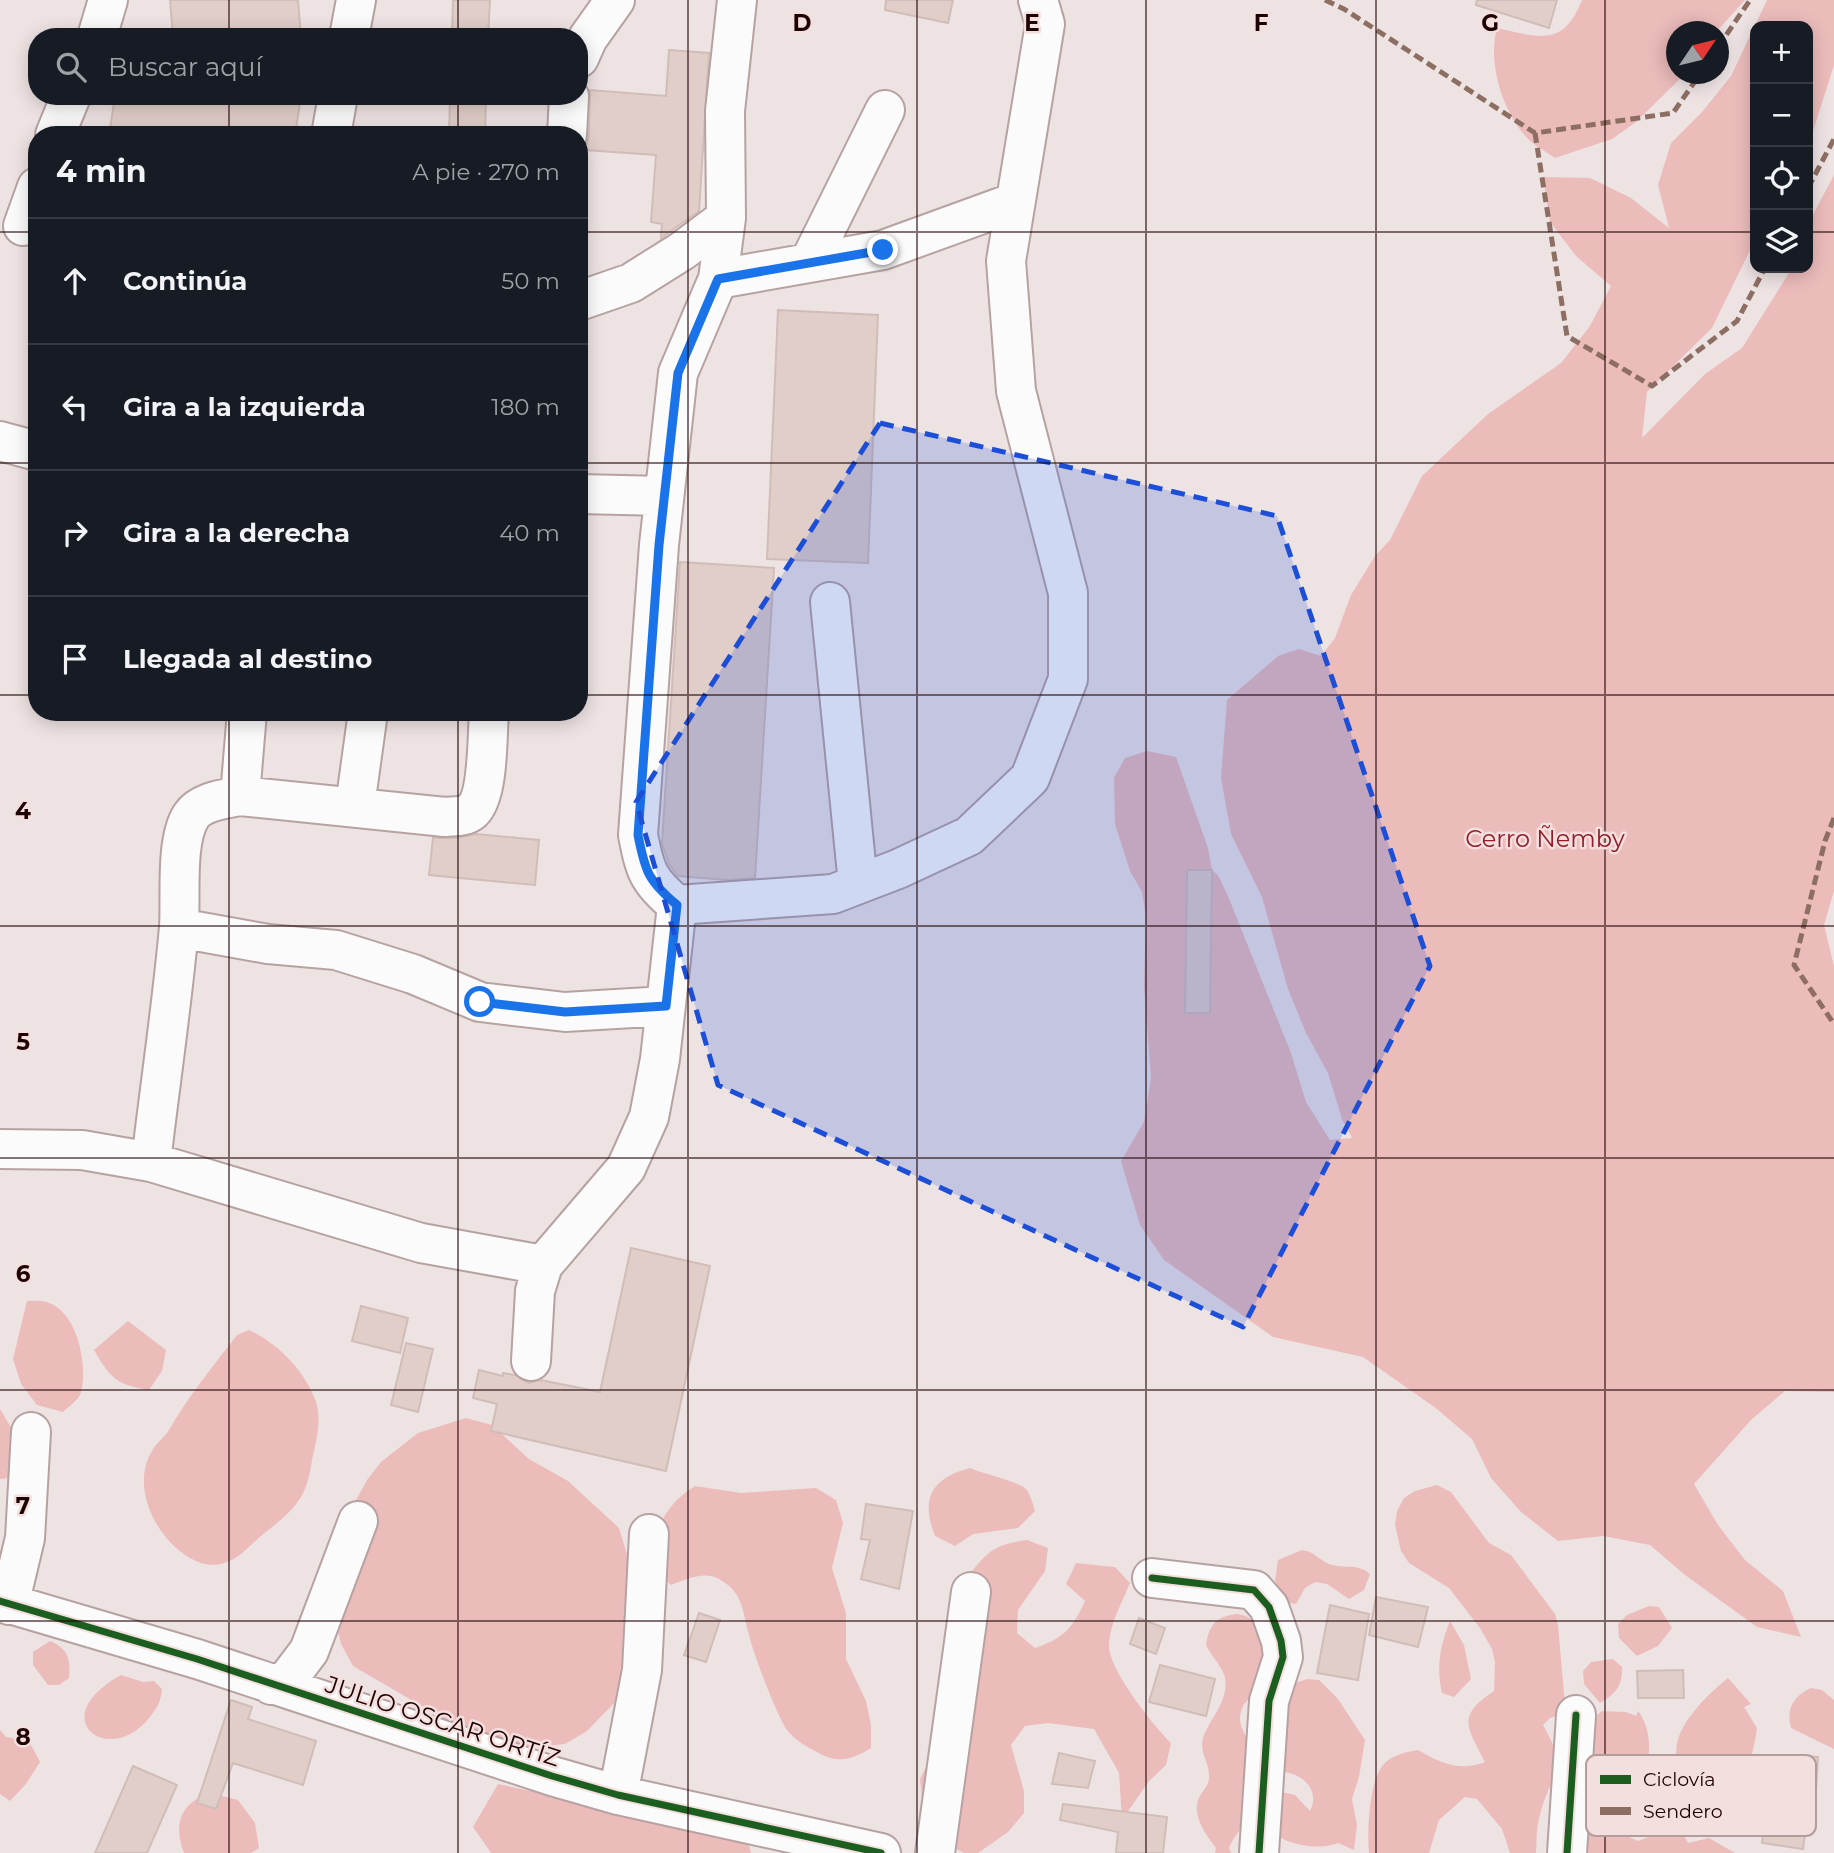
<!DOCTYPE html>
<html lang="es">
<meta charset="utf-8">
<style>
:root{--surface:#171b24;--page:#242831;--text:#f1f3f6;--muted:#9ea1a6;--line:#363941}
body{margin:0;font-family:Montserrat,sans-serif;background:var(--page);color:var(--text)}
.controls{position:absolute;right:21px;top:21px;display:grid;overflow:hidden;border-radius:14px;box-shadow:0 4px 18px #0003}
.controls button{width:63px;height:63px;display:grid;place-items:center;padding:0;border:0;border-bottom:2px solid var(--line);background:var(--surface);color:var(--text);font:35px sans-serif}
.compass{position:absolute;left:1666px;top:21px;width:63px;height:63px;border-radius:50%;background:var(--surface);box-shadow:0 4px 18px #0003;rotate:55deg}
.stop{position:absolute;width:21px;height:21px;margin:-16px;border:5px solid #1a73e8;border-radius:50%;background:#fff}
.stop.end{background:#1a73e8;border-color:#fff;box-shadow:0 2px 7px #0008}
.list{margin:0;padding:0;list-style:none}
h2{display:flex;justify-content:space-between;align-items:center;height:91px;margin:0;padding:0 28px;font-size:30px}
h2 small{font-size:23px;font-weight:400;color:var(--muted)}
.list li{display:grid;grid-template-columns:46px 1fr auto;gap:21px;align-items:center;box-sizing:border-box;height:126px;padding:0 28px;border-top:2px solid var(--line)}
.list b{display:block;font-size:26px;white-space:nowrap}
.list em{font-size:23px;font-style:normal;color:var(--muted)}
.icon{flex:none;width:38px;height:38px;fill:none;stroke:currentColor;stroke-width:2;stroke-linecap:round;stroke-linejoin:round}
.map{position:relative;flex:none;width:1834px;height:1853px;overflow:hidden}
.search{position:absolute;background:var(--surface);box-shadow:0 4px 18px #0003;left:28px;top:28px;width:560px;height:77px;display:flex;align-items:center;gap:18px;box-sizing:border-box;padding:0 24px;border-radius:28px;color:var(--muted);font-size:26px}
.panel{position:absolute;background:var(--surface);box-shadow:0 4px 18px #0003;left:28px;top:126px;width:560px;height:595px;border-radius:28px}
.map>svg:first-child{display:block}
.green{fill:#ecbcbb}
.building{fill:#e1cec9;stroke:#d1bdb8;stroke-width:2}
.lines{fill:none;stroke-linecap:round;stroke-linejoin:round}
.minor-casing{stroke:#b7a2a2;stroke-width:42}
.minor{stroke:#fcfbfb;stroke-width:38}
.quiet{stroke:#8d6e63;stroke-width:5;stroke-dasharray:10 5;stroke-linecap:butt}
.cycleway-casing{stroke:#f3dfde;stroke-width:11}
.cycleway{stroke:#1b5e20;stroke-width:7}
.route{stroke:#1a73e8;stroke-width:9}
.marked{fill:#1d4ed8;fill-opacity:0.2;stroke:#1d4ed8;stroke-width:5;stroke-dasharray:14 9;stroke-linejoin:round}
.grid{fill:none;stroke:#1e0203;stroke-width:2;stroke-opacity:0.55}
.labels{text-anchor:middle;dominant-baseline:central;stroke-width:5;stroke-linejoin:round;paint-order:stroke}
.park-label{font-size:24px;fill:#911f2a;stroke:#f3dfde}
.street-label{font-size:24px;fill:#1e0203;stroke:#f3dfde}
.key{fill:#f3dfde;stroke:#b39d9c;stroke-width:2}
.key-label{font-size:19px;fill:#1e0203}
.grid-label{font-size:23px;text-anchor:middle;font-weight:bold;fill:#1e0203;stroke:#f3dfde;stroke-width:5;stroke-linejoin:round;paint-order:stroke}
</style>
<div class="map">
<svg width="1834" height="1853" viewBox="0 0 1834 1853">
<rect width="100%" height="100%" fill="#eee3e3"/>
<!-- green -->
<path class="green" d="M1582 0H1745L1717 31 1676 32V74H1685L1636 122 1612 139 1555 158C1547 152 1536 147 1528 139 1503 113 1487 63 1497 28 1539 37 1563 48 1582 0Z
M1767 0H1834V65L1808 147V26H1755V240L1712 328 1647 392 1642 438 1705 374 1742 348 1792 268H1808V224L1834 175V891L1824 925 1834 966V1392L1785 1391 1751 1420 1694 1484 1718 1525 1745 1560 1783 1591 1801 1637 1757 1627 1685 1575 1650 1545 1603 1536 1558 1541 1521 1512 1491 1478 1472 1439 1437 1409 1363 1357 1273 1337 1164 1260 1140 1225 1121 1161 1144 1122 1151 1078 1144 986 1146 916 1142 892 1130 871 1115 824 1114 778 1125 758 1147 751 1176 757 1208 848 1212 870 1218 875 1228 896 1291 1053 1306 1102 1330 1140 1352 1138 1342 1119 1328 1073 1306 1033 1288 989 1262 897 1231 834 1221 778 1227 700 1278 656 1299 649 1321 656 1335 638 1351 595 1375 556 1390 540 1422 476 1488 414 1561 363 1590 326 1611 286 1576 256 1550 222 1543 177 1590 178 1631 198 1669 228 1658 185 1671 143 1702 112 1731 76Z
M27 1301C34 1301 43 1300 49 1303 78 1313 88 1367 81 1392 79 1400 69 1406 63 1412L37 1405 21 1384 13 1359Z
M128 1321 166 1350 162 1371 149 1390C117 1385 110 1378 94 1350Z
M249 1330C278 1343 306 1372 316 1402 322 1420 316 1442 312 1460 310 1473 307 1489 299 1500 289 1515 274 1525 261 1536 251 1544 239 1559 227 1562 207 1570 190 1560 175 1547 150 1524 133 1482 152 1451 156 1443 164 1438 169 1430 188 1397 213 1366 237 1335Z
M0 1409 27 1454 19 1477 0 1479Z
M466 1418 492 1425 529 1459 568 1481 619 1528 642 1604 622 1695 587 1731 565 1744 515 1749 492 1747 353 1666 341 1644 330 1597 332 1544 367 1480 381 1462 418 1433Z
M970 1468C983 1474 1018 1481 1026 1489 1030 1494 1033 1504 1035 1511L1018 1528 973 1534 955 1546 935 1536C920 1498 932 1478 970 1468Z
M1437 1485 1451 1492 1489 1543 1511 1555 1555 1614 1558 1625 1565 1705 1561 1714 1550 1718 1543 1725C1571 1773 1549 1773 1539 1819 1536 1830 1537 1842 1536 1853H1510L1502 1829 1477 1799 1465 1797 1439 1820 1429 1853H1369C1367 1832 1369 1781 1383 1765 1391 1755 1406 1752 1418 1750 1441 1763 1459 1772 1485 1762 1467 1727 1456 1716 1494 1691L1495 1662 1492 1649 1480 1628 1449 1588 1409 1563 1401 1551 1395 1525 1397 1511 1404 1498 1415 1491Z
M695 1486 741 1493 816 1488 836 1500 843 1523 832 1568 846 1613V1659L866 1701 871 1725V1748C852 1760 837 1764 817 1752 805 1746 795 1740 787 1730 777 1716 753 1653 749 1635 742 1610 744 1592 717 1578 704 1571 683 1580 671 1585L653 1568C652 1532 664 1505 695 1486Z
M1027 1540 1048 1548 1045 1571 1018 1610 1017 1633 1035 1648C1064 1638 1072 1629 1085 1601L1066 1584 1076 1563 1115 1567 1130 1583C1122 1603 1110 1623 1109 1644 1107 1668 1154 1726 1171 1743L1166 1765 1149 1781 1122 1820 1119 1773 1094 1729 1048 1723 1025 1726 1011 1745 1024 1791V1813L1008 1832 978 1853H964L949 1845 923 1807 920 1779 931 1757 970 1574C988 1550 997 1544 1027 1540Z
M1302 1550C1313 1551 1317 1558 1327 1563 1341 1570 1357 1562 1370 1574L1364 1590 1349 1599 1327 1584 1315 1582 1305 1588 1296 1604 1289 1603 1275 1581 1278 1560Z
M1649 1606 1659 1607 1672 1628 1658 1646 1637 1656 1619 1638 1618 1624 1627 1615Z
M1237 1614C1258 1617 1261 1630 1270 1648 1265 1662 1262 1678 1256 1692 1254 1697 1249 1698 1245 1703 1232 1722 1247 1739 1259 1753 1303 1734 1283 1726 1284 1687L1307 1679 1319 1680 1338 1699 1365 1740 1359 1777 1352 1799 1357 1825 1354 1850 1338 1843C1321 1850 1295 1846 1279 1837L1282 1792 1295 1795 1310 1811C1320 1792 1305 1775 1285 1772 1270 1787 1267 1796 1255 1812 1246 1824 1235 1833 1229 1848L1231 1853H1215L1216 1848C1205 1833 1189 1813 1201 1794 1205 1788 1210 1783 1209 1775 1209 1762 1199 1752 1203 1738 1210 1718 1229 1701 1225 1678 1223 1667 1211 1656 1206 1645 1209 1625 1216 1616 1237 1614Z
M1450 1621 1464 1645 1471 1679 1454 1697 1442 1693C1436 1666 1440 1646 1450 1621Z
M50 1641C68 1648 71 1660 69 1678L59 1685H48L33 1665V1652Z
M1613 1659 1622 1667C1623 1685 1616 1694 1600 1703L1584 1684 1583 1671 1591 1662Z
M121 1675 143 1682 154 1681 162 1689C161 1702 157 1708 149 1718 110 1768 42 1719 121 1675Z
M1728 1678 1751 1704 1744 1707 1757 1728C1753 1757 1748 1776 1721 1788 1639 1769 1687 1711 1728 1678Z
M1811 1688 1822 1690 1834 1700V1749L1791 1728C1786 1709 1793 1696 1811 1688Z
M1602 1711 1626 1712 1636 1716 1638 1711C1650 1725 1657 1765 1634 1774 1620 1779 1600 1767 1587 1761L1593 1718Z
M0 1730 6 1737 29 1741 40 1762 26 1784 10 1801 0 1794Z
M498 1784 747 1838 751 1853H491L473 1827Z
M211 1793 238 1800 255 1823 259 1848 251 1853H184C173 1825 180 1802 211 1793Z
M1596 1814 1615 1831 1638 1841 1672 1828 1682 1832 1688 1843 1709 1838 1735 1853H1578L1588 1822Z"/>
<!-- building -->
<path class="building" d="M170 0H298L301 37H173Z
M453 0H490L488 37H452Z
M886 0H953L948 23 885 10Z
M1477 0H1557L1549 28 1476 5Z
M669 50 709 53 699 211 661 238 662 224 651 222 656 155 585 150 589 136 590 90 666 96Z
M115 96H255L300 103 295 135H147L110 129Z
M450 96H486L485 135H449Z
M778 310 878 315 868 563 767 559Z
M680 562 774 568 755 878 727 880 678 876 669 864 662 843Z
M476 834 539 840 535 885 429 875 433 838H457Z
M1187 870H1212L1210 1013H1185Z
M631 1248 710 1266 666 1471 491 1431 497 1404 473 1398 479 1370 503 1376V1373L515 1375 529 1383 541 1380 600 1392Z
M361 1306 408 1318 400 1353 352 1341Z
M406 1343 433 1349 418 1412 391 1405Z
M866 1504 913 1511 899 1589 861 1579 870 1540 861 1539Z
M1376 1597 1428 1607 1418 1647 1369 1635Z
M1330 1605 1369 1614 1358 1680 1317 1673Z
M699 1613 720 1620 706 1662 684 1655Z
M1139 1618 1165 1628 1156 1654 1130 1644Z
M1160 1665 1215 1679 1206 1716 1149 1702Z
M1683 1670 1684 1698H1638L1637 1671Z
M231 1700 252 1707 248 1719 316 1741 303 1785 233 1763 216 1809 197 1803Z
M1059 1753 1095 1761 1088 1788 1052 1784Z
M1782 1755 1818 1757 1816 1791H1811L1803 1849 1762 1843 1767 1805 1779 1806Z
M133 1766 177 1785 147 1853H95Z
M1063 1804 1167 1817 1163 1853H1116L1118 1832 1060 1820Z"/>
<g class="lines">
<defs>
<path id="minor" d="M737 0 725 111 726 218 718 279 678 373 659 545 638 835C645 871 648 881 677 905L833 894 898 869 969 836 1030 778 1068 679V593L1016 391 1006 261 1045 24 1038 0
M97 37 108 0
M349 37 356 0
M579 58 588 38 615 0
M55 135 71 96
M331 135 338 96
M567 135 569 96
M23 226 37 187
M809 263 885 110
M718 279 883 250 1015 202
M579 301 631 283 682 251 726 218
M0 441 37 451
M579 494 664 496
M830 602 858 884
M240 796 247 712
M355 806 368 712
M179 928 268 944 336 950 413 974 480 1002 565 1012 666 1006
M0 1149 82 1150 151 1162 421 1243 543 1265
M151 1162C160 1084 172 1006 179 927 181 897 175 841 191 816 201 801 225 799 240 796L445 817C454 816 465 817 472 811 489 796 487 735 489 712
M531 1361 535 1291 543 1265 626 1168 649 1117 660 1059 677 905
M1152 1578 1254 1590 1269 1607 1281 1641 1283 1657 1269 1701 1259 1853
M0 1601 197 1659 552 1776 618 1795 881 1853
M9 1605 25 1538 31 1432
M271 1685 287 1680 309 1651 358 1521
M618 1795 642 1670 649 1534
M935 1853 971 1592
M1567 1853 1576 1715"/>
</defs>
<!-- minor casing -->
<use href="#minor" class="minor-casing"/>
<!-- minor -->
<use href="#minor" class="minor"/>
<!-- quiet -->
<path class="quiet" d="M1325 0 1344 9 1535 133 1673 113 1700 74
M1718 47 1750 0
M1535 133 1567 336 1652 386 1737 321 1765 268
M1808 188 1834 139
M1834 818 1825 841 1794 965 1834 1024"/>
<defs>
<path id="cycleway" d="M1152 1578 1254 1590 1269 1607 1281 1641 1283 1657 1269 1701 1259 1853
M0 1601 197 1659 552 1776 618 1795 881 1853
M1567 1853 1576 1715"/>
</defs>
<!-- cycleway casing -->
<use href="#cycleway" class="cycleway-casing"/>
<!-- cycleway -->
<use href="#cycleway" class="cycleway"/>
</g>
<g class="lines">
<!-- route -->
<path class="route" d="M480 1002 565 1012 666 1006 677 905C648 881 645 871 638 835L659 545 678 373 718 279 883 250"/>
</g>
<!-- marked area -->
<path class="marked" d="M880 423 1277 516 1430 966 1243 1327 718 1085 636 802Z"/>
<!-- grid -->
<path class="grid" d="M229 0V37M458 0V37M688 0V1853M917 0V1853M1146 0V1853M1376 0V1853M1605 0V1853M229 96V135M458 96V135M0 232H37M579 232H1755M1808 232H1834M0 463H37M579 463H1834M0 695H37M579 695H1834M229 712V1853M458 712V1853M0 926H1834M0 1158H1834M0 1390H1834M0 1621H1834"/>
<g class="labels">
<!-- park labels -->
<g class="park-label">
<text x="1545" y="838">Cerro Ñemby</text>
</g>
<!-- street labels -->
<g class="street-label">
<text transform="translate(443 1721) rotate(18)">JULIO OSCAR ORTÍZ</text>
</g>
</g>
<!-- legend -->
<rect x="1586" y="1755" width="230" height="81" rx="10" class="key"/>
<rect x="1600" y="1775" width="31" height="9" fill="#1b5e20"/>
<rect x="1600" y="1807" width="31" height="8" fill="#8d6e63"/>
<g class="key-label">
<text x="1643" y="1786">Ciclovía</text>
<text x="1643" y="1818">Sendero</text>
</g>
<g class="grid-label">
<text x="802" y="31">D</text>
<text x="1032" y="31">E</text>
<text x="1261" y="31">F</text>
<text x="1490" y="31">G</text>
<text x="23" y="819">4</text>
<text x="23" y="1050">5</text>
<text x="23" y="1282">6</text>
<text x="23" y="1514">7</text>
<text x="23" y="1745">8</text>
</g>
</svg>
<div class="controls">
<button>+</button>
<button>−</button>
<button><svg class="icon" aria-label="locate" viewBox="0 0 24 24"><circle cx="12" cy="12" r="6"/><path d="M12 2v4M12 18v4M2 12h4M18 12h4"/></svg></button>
<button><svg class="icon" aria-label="layers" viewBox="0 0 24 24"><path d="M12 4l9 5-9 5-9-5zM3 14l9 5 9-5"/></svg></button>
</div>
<svg class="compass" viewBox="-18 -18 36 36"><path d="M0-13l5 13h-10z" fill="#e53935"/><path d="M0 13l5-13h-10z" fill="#9ea1a6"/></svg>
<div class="stop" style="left:480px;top:1002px"></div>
<div class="stop end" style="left:883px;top:250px"></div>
<div class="search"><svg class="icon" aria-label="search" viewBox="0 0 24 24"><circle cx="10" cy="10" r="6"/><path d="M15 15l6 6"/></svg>Buscar aquí</div>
<section class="panel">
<h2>4 min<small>A pie · 270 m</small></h2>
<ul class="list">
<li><svg class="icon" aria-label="ahead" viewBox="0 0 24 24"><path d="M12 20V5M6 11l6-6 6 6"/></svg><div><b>Continúa</b></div><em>50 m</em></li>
<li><svg class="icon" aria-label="left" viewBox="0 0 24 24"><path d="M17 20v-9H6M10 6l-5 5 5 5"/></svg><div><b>Gira a la izquierda</b></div><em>180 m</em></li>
<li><svg class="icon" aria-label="right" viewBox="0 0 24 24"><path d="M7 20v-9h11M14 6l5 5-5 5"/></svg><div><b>Gira a la derecha</b></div><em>40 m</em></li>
<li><svg class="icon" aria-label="arrive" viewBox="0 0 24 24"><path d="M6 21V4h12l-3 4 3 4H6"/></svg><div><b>Llegada al destino</b></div></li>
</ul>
</section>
</div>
